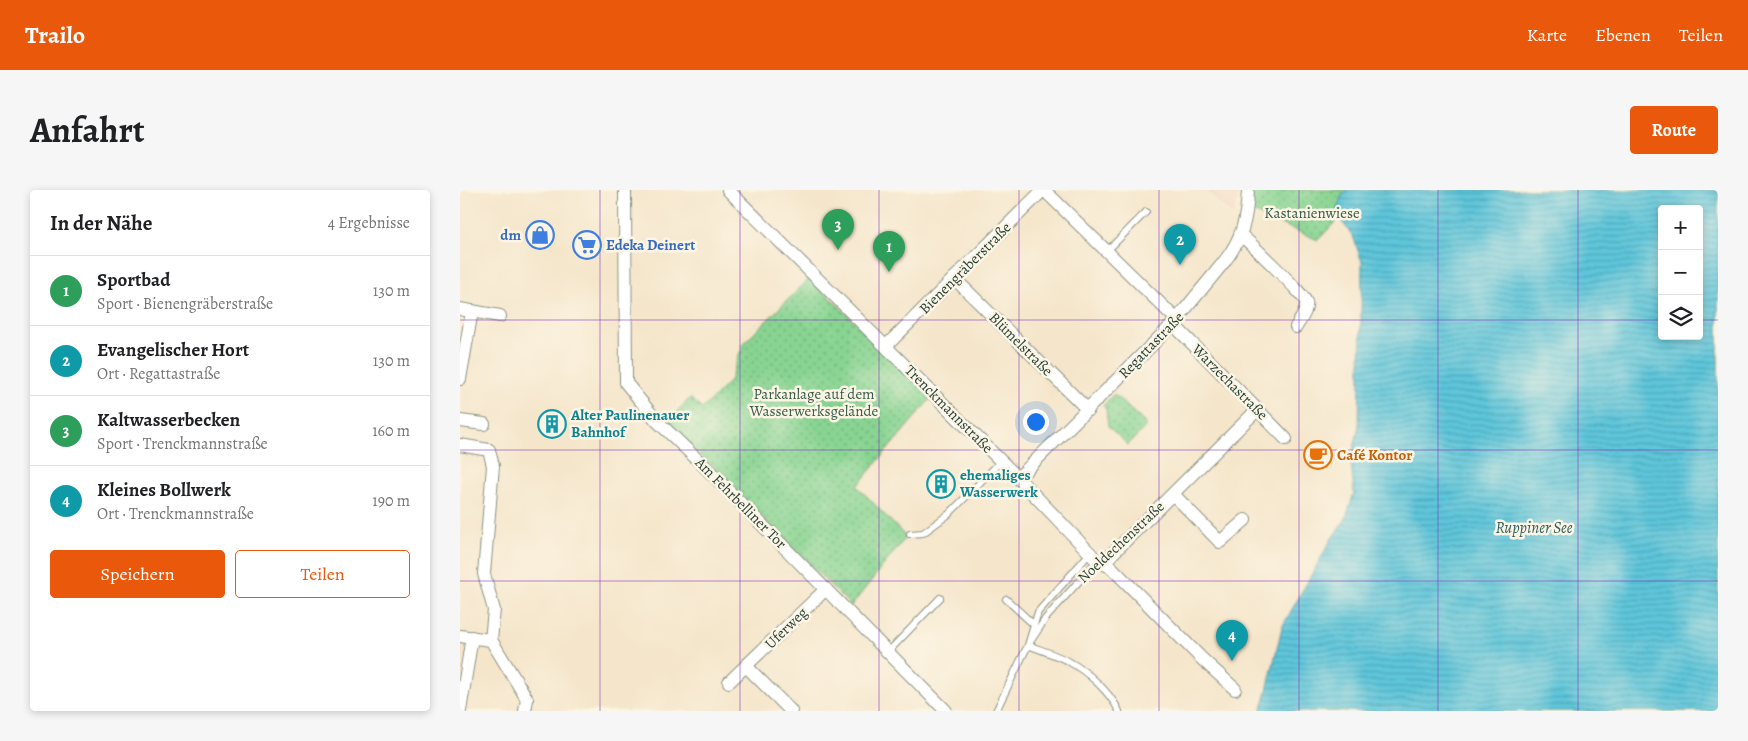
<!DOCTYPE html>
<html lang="de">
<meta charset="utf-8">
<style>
:root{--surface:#fff;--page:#f6f6f6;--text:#202124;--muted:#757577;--line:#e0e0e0;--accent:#ea580c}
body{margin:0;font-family:Alegreya,serif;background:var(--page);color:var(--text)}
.controls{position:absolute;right:15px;top:15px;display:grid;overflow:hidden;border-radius:5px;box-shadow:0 2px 8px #0003}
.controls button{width:45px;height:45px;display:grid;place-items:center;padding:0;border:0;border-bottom:1px solid var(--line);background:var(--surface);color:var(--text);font:25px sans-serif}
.you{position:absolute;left:575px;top:231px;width:18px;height:18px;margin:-12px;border:4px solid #fff;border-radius:50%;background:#1a73e8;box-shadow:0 0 0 8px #1a73e833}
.badge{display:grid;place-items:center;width:32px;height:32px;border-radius:50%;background:var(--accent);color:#fff;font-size:16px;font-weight:700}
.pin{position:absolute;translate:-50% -41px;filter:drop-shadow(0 1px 2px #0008)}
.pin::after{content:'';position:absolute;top:26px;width:18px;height:15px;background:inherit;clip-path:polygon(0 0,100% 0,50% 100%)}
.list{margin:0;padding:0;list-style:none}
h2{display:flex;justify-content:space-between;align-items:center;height:65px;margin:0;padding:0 20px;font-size:21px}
h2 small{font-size:16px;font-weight:400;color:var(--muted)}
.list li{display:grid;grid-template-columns:32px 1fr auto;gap:15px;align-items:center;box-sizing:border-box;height:70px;padding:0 20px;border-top:1px solid var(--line)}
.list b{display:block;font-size:19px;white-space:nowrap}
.list p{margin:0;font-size:16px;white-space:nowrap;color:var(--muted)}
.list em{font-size:16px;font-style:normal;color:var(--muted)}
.actions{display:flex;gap:10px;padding:15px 20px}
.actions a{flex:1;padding:11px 0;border:1px solid var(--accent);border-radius:5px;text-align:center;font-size:18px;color:var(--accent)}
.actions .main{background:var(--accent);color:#fff}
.icon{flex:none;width:28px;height:28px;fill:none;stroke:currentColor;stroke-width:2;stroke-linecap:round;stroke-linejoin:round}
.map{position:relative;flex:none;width:1258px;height:521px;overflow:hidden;border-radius:5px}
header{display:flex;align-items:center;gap:30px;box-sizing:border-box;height:70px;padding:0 25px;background:var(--accent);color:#fff}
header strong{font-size:24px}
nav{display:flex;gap:28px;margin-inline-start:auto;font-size:18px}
.intro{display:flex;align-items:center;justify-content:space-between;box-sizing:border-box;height:120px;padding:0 30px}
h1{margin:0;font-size:35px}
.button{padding:12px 22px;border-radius:5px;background:var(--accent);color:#fff;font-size:18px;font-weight:700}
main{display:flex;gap:30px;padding:0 30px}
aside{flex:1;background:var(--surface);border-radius:5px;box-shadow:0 2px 8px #0003}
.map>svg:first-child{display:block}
.built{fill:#f1d5bd}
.green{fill:url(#green-dots);stroke:#548863}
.water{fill:url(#water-rules);stroke:#3e8288;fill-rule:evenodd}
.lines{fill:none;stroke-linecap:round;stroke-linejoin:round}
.lane-casing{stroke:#8a9280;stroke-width:8}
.street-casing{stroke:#8a9280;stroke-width:14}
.lane{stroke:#fff;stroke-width:6}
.street{stroke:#fff;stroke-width:12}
.grid{fill:none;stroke:#7b2cbf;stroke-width:1;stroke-opacity:0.55}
.labels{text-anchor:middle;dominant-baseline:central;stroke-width:5;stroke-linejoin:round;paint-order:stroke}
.park-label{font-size:15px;fill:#345b47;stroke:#fcf5e5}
.shop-label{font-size:15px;font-weight:bold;fill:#366cbe;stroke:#fcf5e5;text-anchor:end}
.street-label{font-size:15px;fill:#1f3d34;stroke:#fcf5e5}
.culture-label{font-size:15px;font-weight:bold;fill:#0d838f;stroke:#fcf5e5;text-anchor:start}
.food-label{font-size:15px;font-weight:bold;fill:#c56008;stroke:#fcf5e5;text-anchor:start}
.water-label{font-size:16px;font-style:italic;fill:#2f5f5e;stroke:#fcf5e5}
</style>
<header>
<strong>Trailo</strong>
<nav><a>Karte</a><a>Ebenen</a><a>Teilen</a></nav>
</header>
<div class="intro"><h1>Anfahrt</h1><a class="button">Route</a></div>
<main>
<aside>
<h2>In der Nähe<small>4 Ergebnisse</small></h2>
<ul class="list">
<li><span class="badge" style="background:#2e9e5b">1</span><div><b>Sportbad</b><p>Sport · Bienengräberstraße</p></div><em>130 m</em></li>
<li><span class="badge" style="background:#0f9aa8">2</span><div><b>Evangelischer Hort</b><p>Ort · Regattastraße</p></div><em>130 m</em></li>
<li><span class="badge" style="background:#2e9e5b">3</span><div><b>Kaltwasserbecken</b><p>Sport · Trenckmannstraße</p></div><em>160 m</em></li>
<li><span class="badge" style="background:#0f9aa8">4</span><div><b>Kleines Bollwerk</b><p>Ort · Trenckmannstraße</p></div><em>190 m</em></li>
</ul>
<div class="actions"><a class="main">Speichern</a><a>Teilen</a></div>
</aside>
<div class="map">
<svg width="1258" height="521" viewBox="0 0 1258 521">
<defs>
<pattern id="green-dots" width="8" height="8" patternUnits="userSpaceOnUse" patternTransform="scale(1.25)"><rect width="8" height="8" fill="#88d492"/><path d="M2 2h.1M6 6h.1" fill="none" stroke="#6fad78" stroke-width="1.8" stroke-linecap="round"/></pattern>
<pattern id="water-rules" width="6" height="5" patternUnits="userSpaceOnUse" patternTransform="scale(1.25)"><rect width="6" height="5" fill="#5ec6db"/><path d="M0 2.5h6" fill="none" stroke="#4da2b2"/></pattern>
</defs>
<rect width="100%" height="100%" fill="#fcf5e5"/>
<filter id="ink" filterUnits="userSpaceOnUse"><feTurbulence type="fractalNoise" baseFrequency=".02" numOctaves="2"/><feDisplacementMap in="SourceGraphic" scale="10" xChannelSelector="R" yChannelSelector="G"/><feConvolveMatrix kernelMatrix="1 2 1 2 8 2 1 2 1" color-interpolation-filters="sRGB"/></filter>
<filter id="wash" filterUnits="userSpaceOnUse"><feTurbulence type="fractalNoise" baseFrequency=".0096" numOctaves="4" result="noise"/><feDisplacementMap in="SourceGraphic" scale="20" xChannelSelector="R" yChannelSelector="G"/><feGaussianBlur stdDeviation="1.12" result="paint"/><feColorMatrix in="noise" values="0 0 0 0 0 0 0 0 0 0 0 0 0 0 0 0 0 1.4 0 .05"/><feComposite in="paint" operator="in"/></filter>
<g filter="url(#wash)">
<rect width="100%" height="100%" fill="#f5e6cb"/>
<!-- built -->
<path class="built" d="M746 0H779L773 26Z"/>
<!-- green -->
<path class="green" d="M788 0H887L877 19 879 28 858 50 788 20Z
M350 88 472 207 397 296 446 347 391 416 207 232 230 208 242 219 270 191 280 162 284 158 281 156Z
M654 204 687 235 668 255 648 236 646 219 643 216Z"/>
<!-- water -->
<path class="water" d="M887 0H1258V521H801L805 509 822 437 872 348 885 330 894 303 891 272 899 235 902 72 893 46 879 28 877 19 882 5 886 3ZM1202 19H1239V146H1202Z"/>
</g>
<g filter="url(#ink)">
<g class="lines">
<defs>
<path id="lane" d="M646 62 686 22
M450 344 463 343 489 324 541 271
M630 363 578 422 568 455 586 428 637 371
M546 409 574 435
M428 462 480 408
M536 521 568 455C581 460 596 465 608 471 628 482 649 501 659 521"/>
<path id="street" d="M165 0 166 193 197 231 242 274 486 521
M268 0 558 288 630 363 637 371 651 377 742 469 775 499
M584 0 717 130
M781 45C789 52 846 106 846 112 848 120 840 130 836 137
M494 88 628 220
M0 119 40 126
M713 134 826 249
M426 156 583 0
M0 189 12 121
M0 231 24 234
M0 255 29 260 33 276 24 384 34 420 31 450 67 509 65 521
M558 288 713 134 764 72C782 49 787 29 788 0
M713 304 760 352 785 330
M637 371 649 367 797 220
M0 446 31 450
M286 476 331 521
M269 492 366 399
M0 521 12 447"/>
</defs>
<!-- lane casing -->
<use href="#lane" class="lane-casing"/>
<!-- street casing -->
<use href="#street" class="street-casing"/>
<!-- lane -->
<use href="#lane" class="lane"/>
<!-- street -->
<use href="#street" class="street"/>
</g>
</g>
<!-- grid -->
<path class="grid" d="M140 0V521M280 0V521M419 0V521M559 0V521M699 0V521M839 0V521M978 0V521M1118 0V521M0 130H1202M1239 130H1258M0 260H1258M0 391H1258"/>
<!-- icons -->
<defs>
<symbol id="shop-ring" viewBox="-11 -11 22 22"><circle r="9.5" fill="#fcf5e5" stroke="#3f7fe0" stroke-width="1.5"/><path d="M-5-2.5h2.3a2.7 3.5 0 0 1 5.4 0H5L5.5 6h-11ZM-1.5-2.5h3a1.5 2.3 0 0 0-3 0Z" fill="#3f7fe0"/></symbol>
<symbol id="supermarket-ring" viewBox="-11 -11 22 22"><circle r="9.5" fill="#fcf5e5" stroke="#3f7fe0" stroke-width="1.5"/><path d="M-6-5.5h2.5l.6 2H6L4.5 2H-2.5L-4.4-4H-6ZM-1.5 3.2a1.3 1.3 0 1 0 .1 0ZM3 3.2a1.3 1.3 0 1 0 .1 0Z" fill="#3f7fe0"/></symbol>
<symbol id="building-ring" viewBox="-11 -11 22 22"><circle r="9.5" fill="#fcf5e5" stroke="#0f9aa8" stroke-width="1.5"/><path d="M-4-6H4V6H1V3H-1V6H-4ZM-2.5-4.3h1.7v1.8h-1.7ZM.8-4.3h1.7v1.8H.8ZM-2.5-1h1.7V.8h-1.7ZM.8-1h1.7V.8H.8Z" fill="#0f9aa8"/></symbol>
<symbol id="cafe-ring" viewBox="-11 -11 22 22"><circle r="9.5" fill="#fcf5e5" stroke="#e8710a" stroke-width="1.5"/><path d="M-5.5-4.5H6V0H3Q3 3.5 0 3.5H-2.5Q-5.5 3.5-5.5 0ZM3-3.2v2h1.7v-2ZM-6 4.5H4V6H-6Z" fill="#e8710a"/></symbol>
</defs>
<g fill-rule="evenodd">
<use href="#shop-ring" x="64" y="29" width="32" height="32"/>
<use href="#supermarket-ring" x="111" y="39" width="32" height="32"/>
<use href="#building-ring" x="76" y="218" width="32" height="32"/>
<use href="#cafe-ring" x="842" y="249" width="32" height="32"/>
<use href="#building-ring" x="465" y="278" width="32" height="32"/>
</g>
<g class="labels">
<!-- park labels -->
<g class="park-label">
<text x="852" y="23">Kastanienwiese</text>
<text x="354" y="204">Parkanlage auf dem<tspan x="354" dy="17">Wasserwerksgelände</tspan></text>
</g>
<!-- shop labels -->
<g class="shop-label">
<text x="61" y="45">dm</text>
<text x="146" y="55" text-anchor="start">Edeka Deinert</text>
</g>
<!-- street labels -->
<g class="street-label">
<text transform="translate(505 78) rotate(-45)">Bienengräberstraße</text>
<text transform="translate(561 154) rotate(45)">Blümelstraße</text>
<text transform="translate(691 155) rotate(-46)">Regattastraße</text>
<text transform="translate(770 192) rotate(45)">Warzechastraße</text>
<text transform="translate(489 219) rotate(45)">Trenckmannstraße</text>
<text transform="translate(281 313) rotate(45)">Am Fehrbelliner Tor</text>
<text transform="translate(661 352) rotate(-43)">Noeldechenstraße</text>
<text transform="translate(326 438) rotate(-44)">Uferweg</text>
</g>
<!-- culture labels -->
<g class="culture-label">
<text x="111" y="225">Alter Paulinenauer<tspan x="111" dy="17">Bahnhof</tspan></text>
<text x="500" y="285">ehemaliges<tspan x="500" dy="17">Wasserwerk</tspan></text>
</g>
<!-- food labels -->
<g class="food-label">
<text x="877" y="265">Café Kontor</text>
</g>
<!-- water labels -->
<g class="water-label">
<text x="1074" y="338">Ruppiner See</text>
</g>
</g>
</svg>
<div class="controls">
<button>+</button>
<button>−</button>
<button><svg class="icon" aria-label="layers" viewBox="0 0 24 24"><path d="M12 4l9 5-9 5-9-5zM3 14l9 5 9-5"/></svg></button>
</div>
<div class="you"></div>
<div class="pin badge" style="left:429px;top:82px;background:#2e9e5b">1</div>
<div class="pin badge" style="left:720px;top:75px;background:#0f9aa8">2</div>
<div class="pin badge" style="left:378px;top:60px;background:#2e9e5b">3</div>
<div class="pin badge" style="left:772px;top:471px;background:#0f9aa8">4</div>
</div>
</main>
